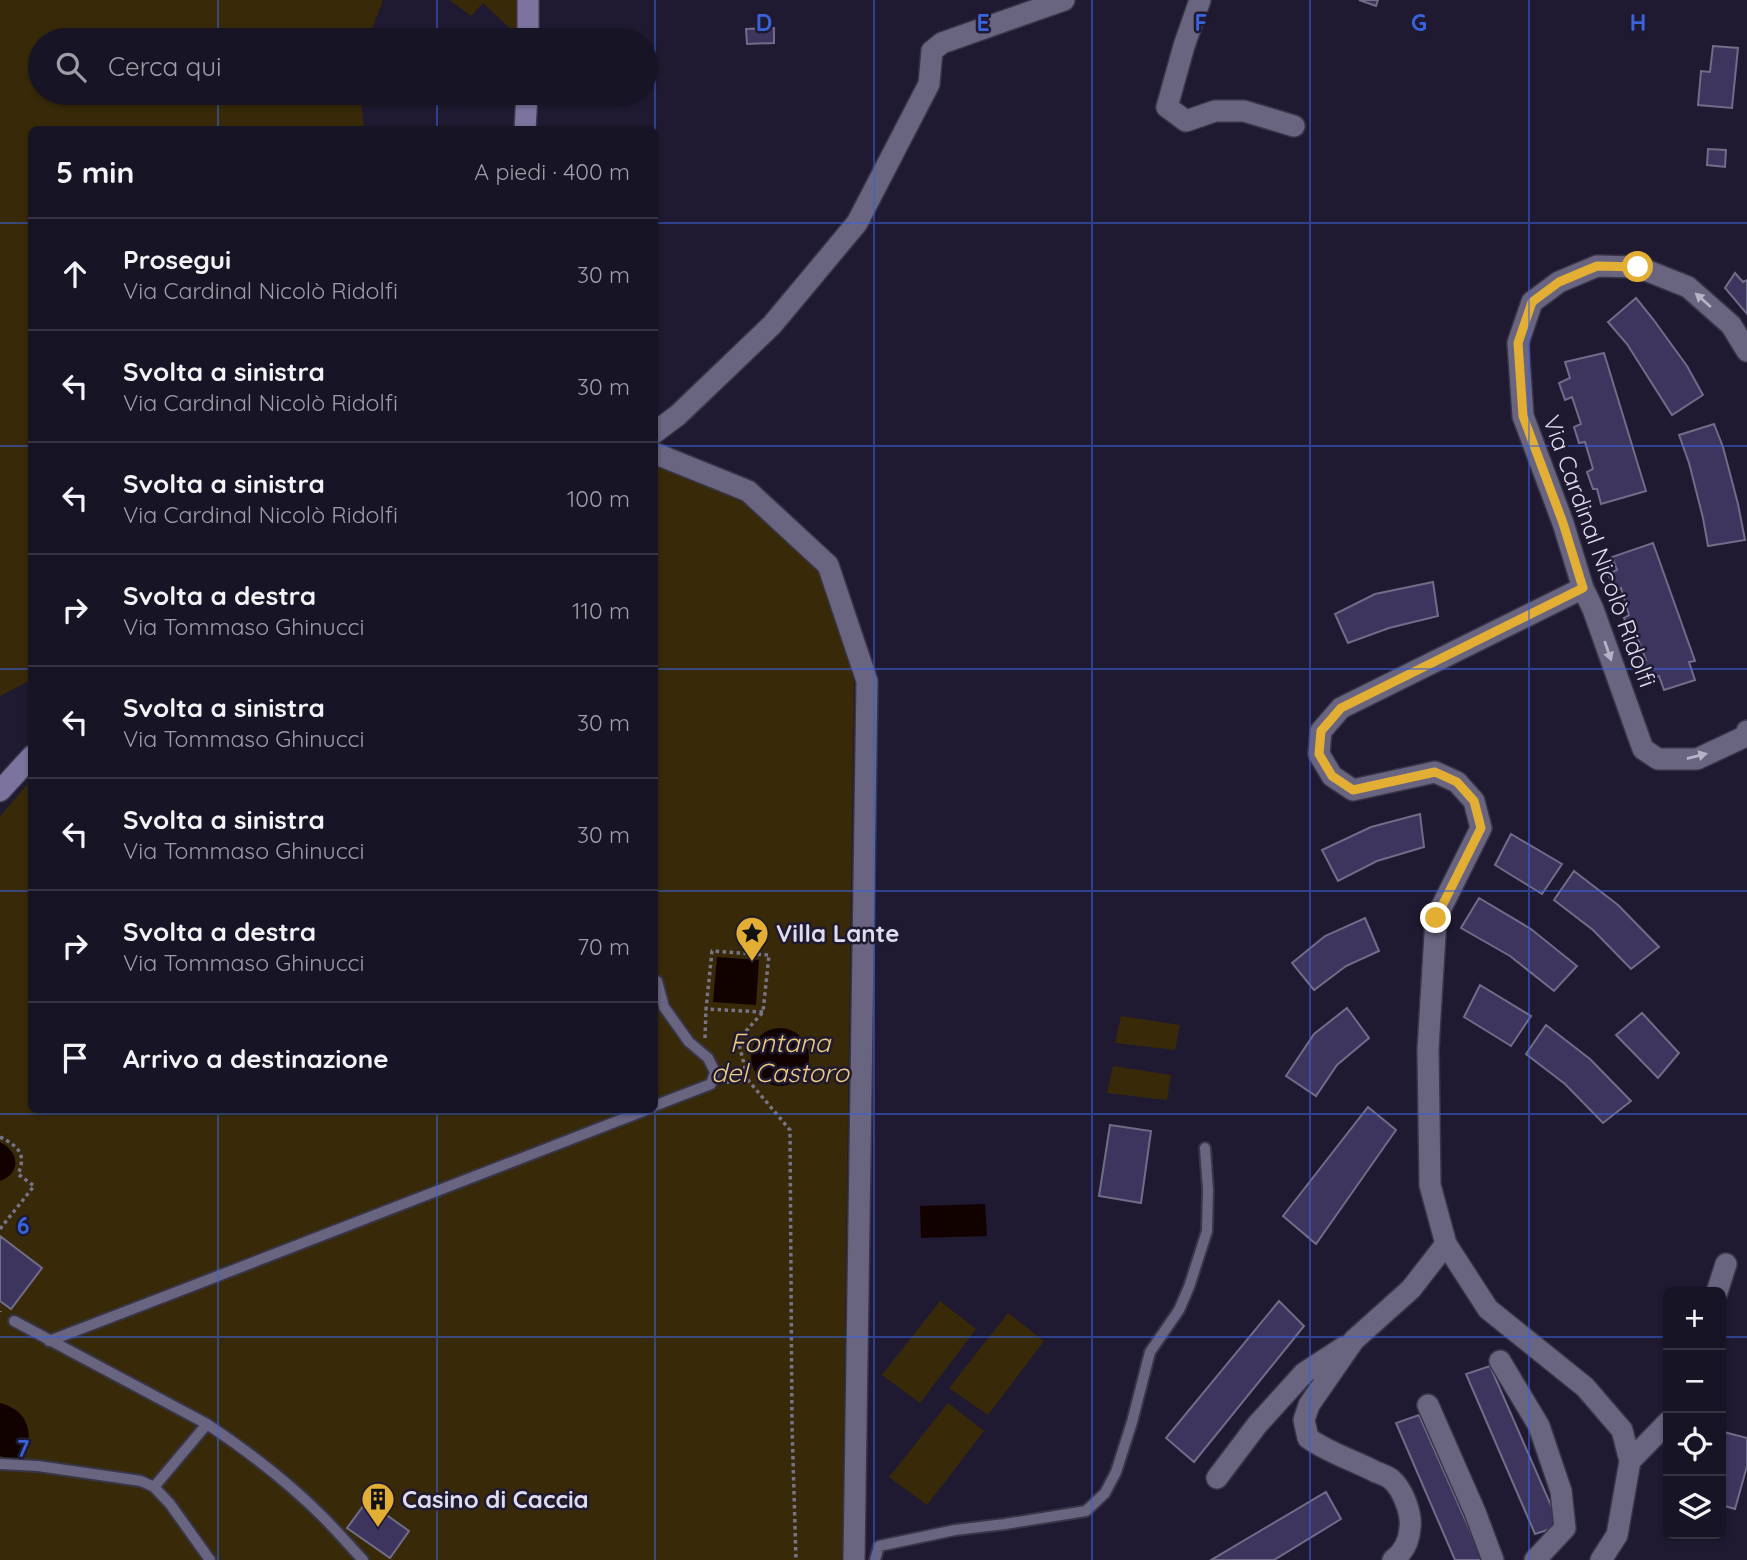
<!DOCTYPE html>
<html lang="it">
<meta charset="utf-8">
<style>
:root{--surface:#171425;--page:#242132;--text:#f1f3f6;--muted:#9e9ea7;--line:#363342}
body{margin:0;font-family:Quicksand,sans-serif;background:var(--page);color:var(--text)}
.controls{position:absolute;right:21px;bottom:21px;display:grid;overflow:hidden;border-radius:10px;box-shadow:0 2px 5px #0004}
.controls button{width:63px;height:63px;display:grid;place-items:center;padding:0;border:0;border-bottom:2px solid var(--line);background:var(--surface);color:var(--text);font:35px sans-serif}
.stop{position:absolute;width:21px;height:21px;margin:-16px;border:5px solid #e2af34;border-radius:50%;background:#fff}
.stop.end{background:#e2af34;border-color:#fff;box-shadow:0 2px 7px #0008}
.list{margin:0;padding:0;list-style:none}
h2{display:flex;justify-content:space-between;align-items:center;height:91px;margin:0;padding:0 28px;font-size:30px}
h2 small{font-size:23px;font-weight:400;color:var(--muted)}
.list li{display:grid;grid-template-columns:46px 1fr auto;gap:21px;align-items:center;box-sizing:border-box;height:112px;padding:0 28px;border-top:2px solid var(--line)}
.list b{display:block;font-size:26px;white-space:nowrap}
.list p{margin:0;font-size:23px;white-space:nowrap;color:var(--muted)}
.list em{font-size:23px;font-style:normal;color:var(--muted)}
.icon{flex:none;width:38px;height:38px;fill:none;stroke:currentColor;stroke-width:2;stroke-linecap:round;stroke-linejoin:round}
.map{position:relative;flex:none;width:1747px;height:1560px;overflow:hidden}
.search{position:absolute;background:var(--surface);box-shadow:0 2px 5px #0004;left:28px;top:28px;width:630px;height:77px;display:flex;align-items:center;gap:18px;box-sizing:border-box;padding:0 24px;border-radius:38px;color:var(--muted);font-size:26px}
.panel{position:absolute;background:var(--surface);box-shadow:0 2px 5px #0004;left:28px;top:126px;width:630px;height:987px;border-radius:10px}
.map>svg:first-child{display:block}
.green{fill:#382a08}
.water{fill:#110200}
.building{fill:#3e355f;stroke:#716c88;stroke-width:2}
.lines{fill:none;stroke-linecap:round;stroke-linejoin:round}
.lane-casing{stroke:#383547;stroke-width:14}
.street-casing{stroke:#383547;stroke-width:24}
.secondary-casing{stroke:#383547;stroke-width:24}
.path{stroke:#777488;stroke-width:3.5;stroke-dasharray:3.5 3.5;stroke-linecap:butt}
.lane{stroke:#696480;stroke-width:10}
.street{stroke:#696480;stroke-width:21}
.secondary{stroke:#7c749f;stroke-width:21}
.oneway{fill:#b6b3c7}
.route{stroke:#e2af34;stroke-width:9}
.grid{fill:none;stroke:#3a63db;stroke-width:2;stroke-opacity:0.55}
.labels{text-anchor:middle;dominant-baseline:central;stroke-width:5;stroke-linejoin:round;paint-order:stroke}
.street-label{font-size:24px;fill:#dfdded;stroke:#1f1a31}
.poi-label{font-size:24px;font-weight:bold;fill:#dfdded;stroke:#1f1a31;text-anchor:start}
.water-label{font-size:26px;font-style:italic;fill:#eeca7f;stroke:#1f1a31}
.grid-label{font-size:23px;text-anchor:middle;font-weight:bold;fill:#3a63db;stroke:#1f1a31;stroke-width:5;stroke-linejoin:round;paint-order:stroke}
</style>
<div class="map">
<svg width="1747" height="1560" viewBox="0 0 1747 1560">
<rect width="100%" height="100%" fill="#1f1a31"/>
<!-- green -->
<path class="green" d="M0 0H383L368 40H40V93H360L364 129 32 130 31 680 0 696Z
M449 0H520V38L483 3 471 16Z
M655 463 745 497 821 568 854 679 843 1477 845 1560H0V816L31 780 32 1110H654Z
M1121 1016 1180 1025 1175 1050 1115 1043Z
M1113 1066 1171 1075 1167 1100 1107 1093Z
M940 1301 976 1329 920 1403 882 1375Z
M1008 1313 1044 1341 988 1415 949 1388Z
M948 1403 984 1431 927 1505 889 1477Z"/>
<!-- water -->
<path class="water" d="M717 957 759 960 756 1005 713 1002Z
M751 1057a29 29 0 1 1 58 0a29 29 0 1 1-58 0Z
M0 1142C19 1151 22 1173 0 1181Z
M985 1204 987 1236 921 1238 920 1206Z
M0 1403C11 1406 22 1412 26 1423 32 1436 29 1459 11 1459 7 1459 4 1457 0 1456Z"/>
<!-- building -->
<path class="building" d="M1359 0H1378L1376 6Z
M774 28V43L747 44 746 29Z
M1713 46 1738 48 1732 108 1698 105 1701 71 1710 72Z
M1708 149 1726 150 1725 167 1707 165Z
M1735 273 1743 282 1747 280V314L1725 288Z
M1636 298 1653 319 1687 366 1703 395 1672 415 1627 344 1608 322Z
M1604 353 1646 491 1601 504 1597 489H1593L1587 472 1593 469 1585 442 1579 443 1574 427 1581 424 1572 397 1565 400 1559 383 1570 378 1565 362Z
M1714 424 1723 447 1738 504 1745 540 1708 546 1703 518 1689 463 1679 435Z
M1653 543 1695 661 1689 662 1695 680 1664 690 1659 676 1646 680 1640 663 1646 660 1636 634 1630 635 1624 618 1629 615 1621 588 1615 591 1608 574 1617 570 1612 557Z
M1433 582 1438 616 1389 628 1348 643 1335 614 1375 594Z
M1420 814 1424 847 1377 861 1338 881 1322 850 1371 827Z
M1511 834 1562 864 1542 894 1495 865Z
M1574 871 1618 905 1659 947 1631 969 1593 930 1554 900Z
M1479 898 1531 929 1577 966 1554 991 1510 956 1461 928Z
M1365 918 1379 951 1346 966 1314 990 1292 963 1325 936Z
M1480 985 1531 1016 1511 1046 1464 1017Z
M1347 1008 1369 1038 1337 1065 1316 1096 1286 1076 1314 1034Z
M1642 1013 1679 1053 1658 1078 1616 1035Z
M1546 1025 1590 1059 1631 1101 1603 1123 1565 1084 1526 1054Z
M1368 1107 1396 1130 1316 1244 1283 1216Z
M1110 1125 1151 1131 1141 1203 1099 1196Z
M0 1236 42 1268 11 1309 0 1301Z
M1279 1301 1304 1326 1194 1462 1166 1438Z
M1490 1366 1560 1526 1535 1534 1466 1374Z
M1419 1415 1483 1560H1455L1396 1423Z
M1724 1432 1747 1438V1466L1735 1509 1721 1505V1446Z
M1326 1492 1341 1519 1274 1560H1211Z
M367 1501 409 1531 390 1558 347 1528Z"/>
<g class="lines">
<defs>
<path id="lane" d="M654 1106 711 1084 715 1072 708 1058 689 1042 664 1007 657 981
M14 1321 207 1424
M49 1341 174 1293 646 1110
M0 1464 38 1466 141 1481 154 1487 207 1424C246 1450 289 1483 322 1516 336 1530 349 1545 363 1560
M154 1487 170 1504 210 1560
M875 1560 879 1546 955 1530 1005 1524 1086 1511 1105 1493 1116 1472 1132 1422 1150 1352 1179 1310 1189 1287 1207 1231 1208 1190 1205 1148"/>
<path id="street" d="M1200 0 1184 46 1167 107 1186 121 1215 111H1244L1294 126
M1747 351 1731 325 1688 287 1638 267 1597 266 1559 282 1532 302 1518 343 1523 416 1563 523 1583 588 1593 609 1643 749 1658 759H1697L1746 736 1747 731
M654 433 678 415 772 325 857 223 929 84 932 51 942 43 1064 0
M654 453 748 491 828 565 867 681 854 1560
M1583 588 1341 708 1321 731 1319 754 1332 776 1353 790 1435 772 1457 782 1474 801 1481 828 1436 918 1428 1049 1430 1185 1446 1244 1488 1309 1585 1387 1622 1430 1630 1461
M1717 1292 1726 1264
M1500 1361 1539 1426 1561 1491 1565 1528 1535 1560
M1428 1405 1475 1512 1493 1560
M1217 1478 1257 1425 1304 1373 1344 1347
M1393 1560C1404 1552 1409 1542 1410 1528 1412 1514 1403 1489 1391 1479 1387 1476 1381 1474 1376 1472 1353 1460 1329 1453 1308 1438L1304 1420 1309 1405 1354 1340 1411 1289 1446 1244
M1601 1560 1617 1535 1630 1461 1668 1422"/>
<path id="secondary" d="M528 40V0
M525 130 527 93
M0 791 32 756"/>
</defs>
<!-- lane casing -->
<use href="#lane" class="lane-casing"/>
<!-- street casing -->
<use href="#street" class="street-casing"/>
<!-- secondary casing -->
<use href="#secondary" class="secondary-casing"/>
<!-- path -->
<path class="path" d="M763 1012 706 1009 712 951 769 955 763 1012 738 1040 748 1080 790 1130 792 1425 796 1560
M705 1038 706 1009
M726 1082 748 1080
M0 1137C18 1146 27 1154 18 1174L34 1186 0 1229
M0 1312V1311"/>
<!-- lane -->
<use href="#lane" class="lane"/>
<!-- street -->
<use href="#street" class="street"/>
<!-- secondary -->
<use href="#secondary" class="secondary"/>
</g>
<!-- one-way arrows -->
<defs><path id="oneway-solid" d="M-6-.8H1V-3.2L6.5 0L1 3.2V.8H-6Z" transform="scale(1.75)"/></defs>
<g class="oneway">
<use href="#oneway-solid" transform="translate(1703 300) rotate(-138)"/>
<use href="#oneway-solid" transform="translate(1608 651) rotate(71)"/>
<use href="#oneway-solid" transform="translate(1697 756) rotate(-14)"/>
</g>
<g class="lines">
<!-- route -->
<path class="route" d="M1436 918 1481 828 1474 801 1457 782 1435 772 1353 790 1332 776 1319 754 1321 731 1341 708 1583 588 1563 523 1523 416 1518 343 1532 302 1559 282 1597 266 1638 267"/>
</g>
<!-- grid -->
<path class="grid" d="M218 0V40M437 0V40M655 0V1560M874 0V1560M1092 0V1560M1310 0V1560M1529 0V1560M218 93V130M437 93V130M0 223H32M654 223H1747M0 446H32M654 446H1747M0 669H32M654 669H1747M0 891H32M654 891H1747M218 1110V1560M437 1110V1560M0 1114H1747M0 1337H1668M1721 1337H1747"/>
<!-- icons -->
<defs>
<symbol id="sight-pin" viewBox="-11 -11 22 30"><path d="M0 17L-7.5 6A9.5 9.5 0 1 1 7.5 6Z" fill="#e2af34" stroke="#1f1a31"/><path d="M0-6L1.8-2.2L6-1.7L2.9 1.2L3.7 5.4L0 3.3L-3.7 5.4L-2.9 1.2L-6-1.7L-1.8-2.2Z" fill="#111"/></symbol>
<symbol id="building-pin" viewBox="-11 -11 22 30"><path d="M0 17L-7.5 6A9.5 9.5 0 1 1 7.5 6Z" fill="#e2af34" stroke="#1f1a31"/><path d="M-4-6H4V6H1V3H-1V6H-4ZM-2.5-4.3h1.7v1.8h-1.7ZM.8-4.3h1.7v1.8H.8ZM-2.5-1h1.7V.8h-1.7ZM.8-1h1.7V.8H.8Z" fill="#111"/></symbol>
</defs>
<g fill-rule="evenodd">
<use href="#sight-pin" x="733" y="914" width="38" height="52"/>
<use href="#building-pin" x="359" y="1480" width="38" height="52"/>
</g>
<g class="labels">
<!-- street labels -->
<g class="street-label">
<text transform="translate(1600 551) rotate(70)">Via Cardinal Nicolò Ridolfi</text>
</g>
<!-- poi labels -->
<g class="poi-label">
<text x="776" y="933">Villa Lante</text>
<text x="402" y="1499">Casino di Caccia</text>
</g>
<!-- water labels -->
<g class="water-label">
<text x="780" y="1042">Fontana<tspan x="780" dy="30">del Castoro</tspan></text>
</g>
</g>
<g class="grid-label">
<text x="764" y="31">D</text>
<text x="983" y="31">E</text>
<text x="1201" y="31">F</text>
<text x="1419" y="31">G</text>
<text x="1638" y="31">H</text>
<text x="23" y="1234">6</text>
<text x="23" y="1457">7</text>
</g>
</svg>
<div class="controls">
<button>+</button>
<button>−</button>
<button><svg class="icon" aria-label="locate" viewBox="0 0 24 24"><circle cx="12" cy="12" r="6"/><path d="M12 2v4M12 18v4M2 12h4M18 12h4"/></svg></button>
<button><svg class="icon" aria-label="layers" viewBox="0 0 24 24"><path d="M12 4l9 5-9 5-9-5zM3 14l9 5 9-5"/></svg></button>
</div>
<div class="stop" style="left:1638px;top:267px"></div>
<div class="stop end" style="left:1436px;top:918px"></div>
<div class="search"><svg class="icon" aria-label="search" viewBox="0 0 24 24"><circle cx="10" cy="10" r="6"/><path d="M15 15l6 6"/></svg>Cerca qui</div>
<section class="panel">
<h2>5 min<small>A piedi · 400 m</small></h2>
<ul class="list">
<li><svg class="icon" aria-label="ahead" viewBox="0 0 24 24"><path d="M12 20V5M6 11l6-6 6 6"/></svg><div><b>Prosegui</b><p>Via Cardinal Nicolò Ridolfi</p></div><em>30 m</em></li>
<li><svg class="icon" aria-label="left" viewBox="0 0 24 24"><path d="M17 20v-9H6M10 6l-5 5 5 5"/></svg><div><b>Svolta a sinistra</b><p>Via Cardinal Nicolò Ridolfi</p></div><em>30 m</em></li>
<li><svg class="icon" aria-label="left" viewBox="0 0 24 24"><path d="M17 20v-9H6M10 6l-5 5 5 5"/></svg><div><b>Svolta a sinistra</b><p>Via Cardinal Nicolò Ridolfi</p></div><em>100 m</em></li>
<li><svg class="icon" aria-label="right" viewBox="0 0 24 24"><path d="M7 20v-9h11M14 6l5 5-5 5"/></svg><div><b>Svolta a destra</b><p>Via Tommaso Ghinucci</p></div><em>110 m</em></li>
<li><svg class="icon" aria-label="left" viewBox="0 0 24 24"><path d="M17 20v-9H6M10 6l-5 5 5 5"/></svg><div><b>Svolta a sinistra</b><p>Via Tommaso Ghinucci</p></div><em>30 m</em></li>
<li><svg class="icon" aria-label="left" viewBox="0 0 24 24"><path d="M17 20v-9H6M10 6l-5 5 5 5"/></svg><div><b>Svolta a sinistra</b><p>Via Tommaso Ghinucci</p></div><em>30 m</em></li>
<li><svg class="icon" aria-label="right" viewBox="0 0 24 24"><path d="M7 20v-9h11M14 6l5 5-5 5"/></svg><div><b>Svolta a destra</b><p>Via Tommaso Ghinucci</p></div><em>70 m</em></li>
<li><svg class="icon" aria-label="arrive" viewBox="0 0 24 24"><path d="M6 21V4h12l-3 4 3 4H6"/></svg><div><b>Arrivo a destinazione</b></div></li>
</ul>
</section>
</div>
